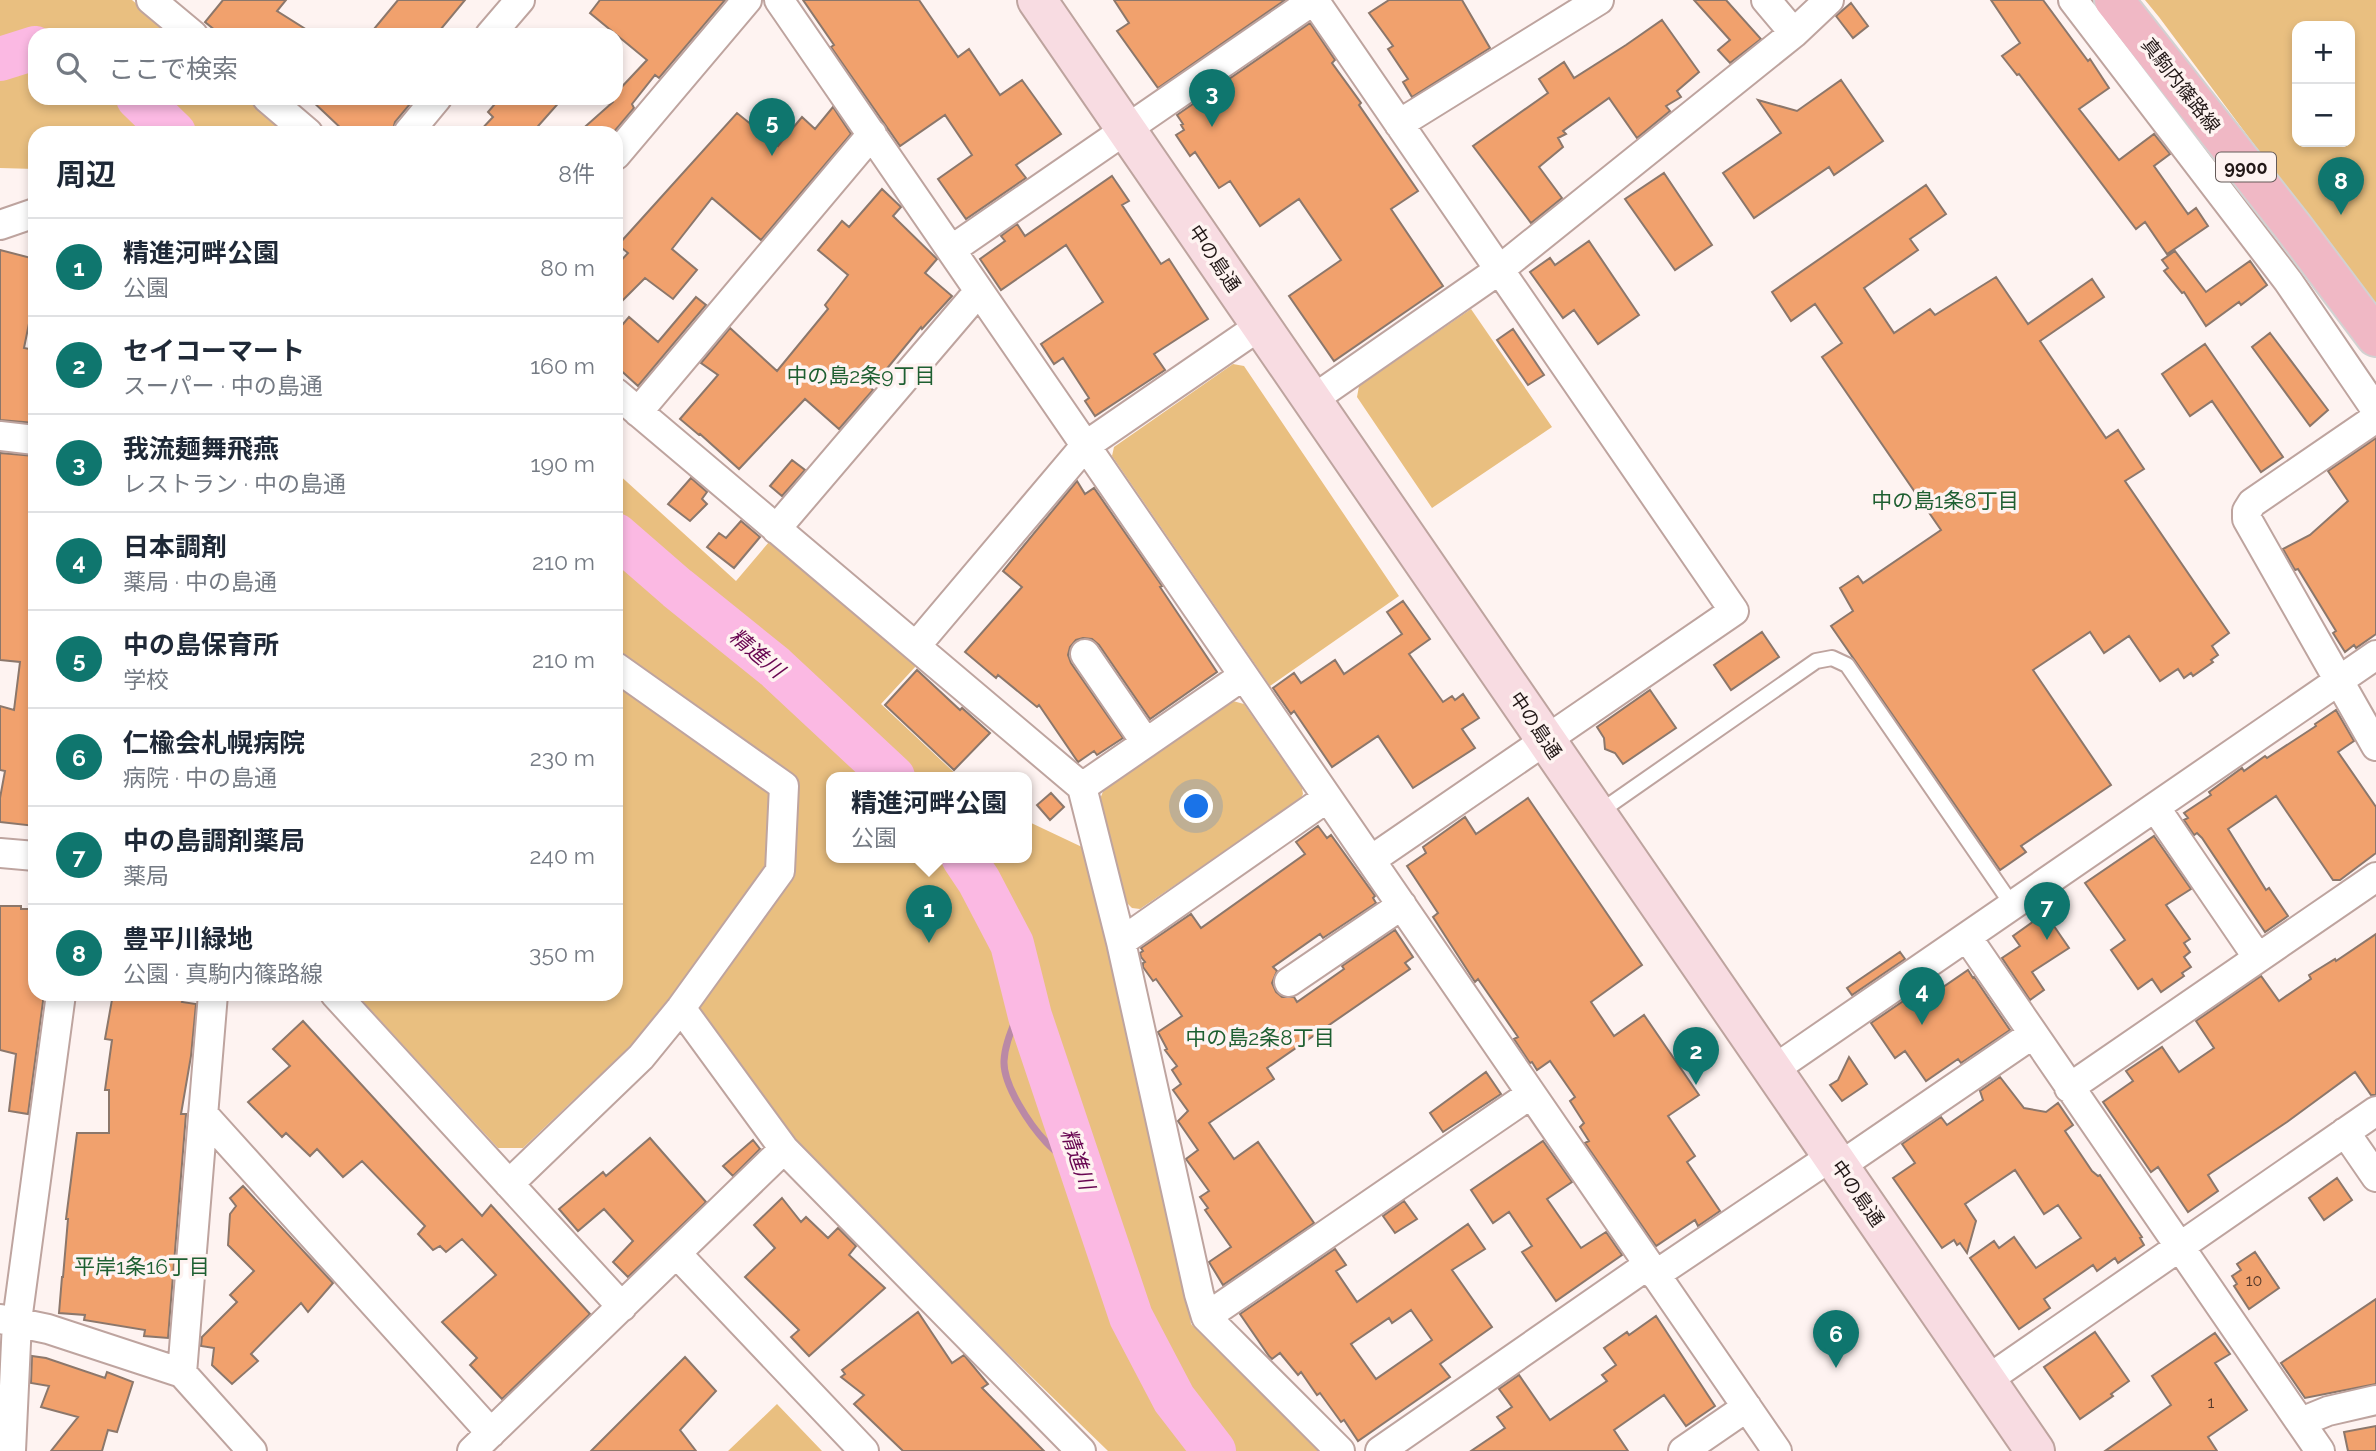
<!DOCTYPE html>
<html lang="ja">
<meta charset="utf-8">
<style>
:root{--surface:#fff;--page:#f6f6f7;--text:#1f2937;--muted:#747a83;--line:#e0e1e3;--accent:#0f766e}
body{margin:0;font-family:Raleway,"Noto Sans JP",sans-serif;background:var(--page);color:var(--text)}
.controls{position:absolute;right:21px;top:21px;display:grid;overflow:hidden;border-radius:14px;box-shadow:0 4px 10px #0003}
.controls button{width:63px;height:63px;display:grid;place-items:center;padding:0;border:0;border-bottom:2px solid var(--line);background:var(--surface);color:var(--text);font:35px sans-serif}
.you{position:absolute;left:1197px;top:807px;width:24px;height:24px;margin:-18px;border:5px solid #fff;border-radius:50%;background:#1a73e8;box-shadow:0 0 0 10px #1a73e833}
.badge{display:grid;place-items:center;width:46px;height:46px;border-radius:50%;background:var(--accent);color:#fff;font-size:23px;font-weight:700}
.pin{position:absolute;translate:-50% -58px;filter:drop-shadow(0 2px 4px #0008)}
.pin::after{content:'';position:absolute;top:37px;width:24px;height:21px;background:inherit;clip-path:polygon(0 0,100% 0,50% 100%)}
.popup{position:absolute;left:826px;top:772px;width:206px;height:91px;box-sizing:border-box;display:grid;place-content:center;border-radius:14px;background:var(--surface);filter:drop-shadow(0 2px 5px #0005);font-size:23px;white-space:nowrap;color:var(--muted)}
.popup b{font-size:26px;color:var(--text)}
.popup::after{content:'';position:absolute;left:50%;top:100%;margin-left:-14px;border:14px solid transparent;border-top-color:var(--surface)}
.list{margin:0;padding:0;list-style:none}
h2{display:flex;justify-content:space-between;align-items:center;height:91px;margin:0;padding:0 28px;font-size:30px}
h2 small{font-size:23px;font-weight:400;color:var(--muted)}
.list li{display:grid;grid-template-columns:46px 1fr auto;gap:21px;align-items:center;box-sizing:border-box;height:98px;padding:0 28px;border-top:2px solid var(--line)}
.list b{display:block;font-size:26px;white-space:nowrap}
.list p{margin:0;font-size:23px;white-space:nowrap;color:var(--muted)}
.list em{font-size:23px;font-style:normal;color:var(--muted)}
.icon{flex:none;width:38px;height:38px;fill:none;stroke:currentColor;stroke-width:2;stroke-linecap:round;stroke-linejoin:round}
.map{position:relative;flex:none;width:2376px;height:1451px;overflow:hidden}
.search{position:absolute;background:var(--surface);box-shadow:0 4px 10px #0003;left:28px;top:28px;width:595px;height:77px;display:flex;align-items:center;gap:18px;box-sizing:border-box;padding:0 24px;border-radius:21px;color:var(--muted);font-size:26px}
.panel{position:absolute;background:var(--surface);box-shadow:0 4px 10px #0003;left:28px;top:126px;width:595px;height:875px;border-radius:21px}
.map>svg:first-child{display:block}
.green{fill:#e9bf80;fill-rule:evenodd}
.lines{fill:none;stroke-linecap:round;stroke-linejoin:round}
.stream{stroke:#ba89a6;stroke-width:7}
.river{stroke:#fbb9e3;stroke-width:44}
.building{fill:#f1a16d;stroke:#8c776b;stroke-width:2;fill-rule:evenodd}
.lane-casing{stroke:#bea49f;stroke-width:18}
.street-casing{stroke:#bea49f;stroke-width:32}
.secondary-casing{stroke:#bea49f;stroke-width:42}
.primary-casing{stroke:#d3d1d1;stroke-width:42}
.lane{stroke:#fff;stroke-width:14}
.street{stroke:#fff;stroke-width:28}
.secondary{stroke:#f8dce2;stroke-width:38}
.primary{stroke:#f0b8c5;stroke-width:38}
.labels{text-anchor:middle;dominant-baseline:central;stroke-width:7;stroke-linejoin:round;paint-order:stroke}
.number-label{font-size:16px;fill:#563a2c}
.shield{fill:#fef3f1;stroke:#645a58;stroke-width:2}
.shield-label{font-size:18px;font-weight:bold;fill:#221817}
.street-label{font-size:19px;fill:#221817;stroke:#fef3f1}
.neighbourhood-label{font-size:21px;fill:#1e5f31;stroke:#fef3f1}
.water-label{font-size:21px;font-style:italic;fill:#680651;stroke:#fef3f1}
</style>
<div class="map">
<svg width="2376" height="1451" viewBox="0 0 2376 1451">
<rect width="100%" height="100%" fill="#fef3f1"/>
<!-- green -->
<path class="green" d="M0 0H132L174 35H35V98H249L291 133H35V169L0 168Z
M2145 0H2376V308L2159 17ZM2297 26H2350V142H2297Z
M1471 309 1552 427 1432 508 1357 397 1359 386Z
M1233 364 1244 366 1399 596 1270 686 1112 456 1114 447Z
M616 472 736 581 769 542 916 666 881 704 959 777H831V857H1027V821L1082 847 1132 1014 1175 1213 1191 1324 1318 1451H1108L807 1159 698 1010 795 876 797 782 616 652Z
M616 682 775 795 766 864 646 1031 523 1148H498L356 994H616Z
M1233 701 1244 704 1302 788 1303 794 1300 800 1140 909 1132 908 1126 902 1100 799 1104 789Z
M777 1404 822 1451H728Z"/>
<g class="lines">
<!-- stream -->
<path class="stream" d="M1024 994C1019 1017 1005 1038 1004 1061 1003 1085 1030 1125 1046 1142 1057 1154 1071 1163 1083 1174"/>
<!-- river -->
<path class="river" d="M0 59 35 48
M138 98 174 133
M616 535 677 588 775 667 893 777
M963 857 979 881 1012 944 1030 1016 1131 1317 1174 1399 1214 1451"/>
</g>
<!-- building -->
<path class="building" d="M223 0H286L277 11 315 35H221L205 22Z
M398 0H465L436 35H369Z
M600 0H725L659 78 655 75 632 104 634 108 613 133H578L613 102 610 99 616 98V93L647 60 590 13Z
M803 0H919L958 57 969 49 1000 95 1022 80 1061 134 1016 165 1026 178 966 219 938 179 972 155 945 115 900 146 831 47 834 45Z
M1114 0H1285L1158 88 1117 31 1129 23Z
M1389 0H1462L1490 48 1412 97 1403 82 1408 79 1388 49 1393 46 1369 13Z
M1694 0H1726L1761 39 1730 63 1718 50 1730 40Z
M1991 0H2043L2088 61 2090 59 2109 88 2079 109 2119 160 2154 134 2170 154 2154 166 2188 214 2196 208 2208 226 2167 254 2145 222 2136 229 2019 74 2017 75 2002 56 2020 43Z
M1851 3 1868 26 1853 38 1836 16Z
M1662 20 1699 72 1677 91 1681 97 1666 106 1670 111 1637 138 1609 98 1563 131 1566 134 1558 138 1563 147 1539 167 1562 198 1531 223 1473 146 1548 93 1539 79 1564 62 1574 78 1626 45Z
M1310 23 1335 60 1332 63 1361 103 1359 105 1418 191 1391 209 1443 286 1334 361 1289 296 1341 260 1299 199 1260 226 1230 181 1219 188 1195 152 1190 156 1176 135 1184 130 1181 125 1183 124 1177 115Z
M1841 80 1883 141 1834 175 1829 167 1754 218 1723 173 1781 133 1758 100 1797 111Z
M309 98H415L395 122 392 133H346Z
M500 98H563L532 133H478L493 117 488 112Z
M833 107 851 134 761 240 712 198 672 249 697 270 673 299 645 278 616 307V266L628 253 618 245 737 113 778 146 802 117 815 129Z
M1664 173 1712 245 1675 270 1625 199Z
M1112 176 1129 201 1122 205 1161 264 1169 259 1208 319 1154 354 1165 370 1095 416 1085 401 1089 398 1063 358 1054 364 1041 344 1103 302 1066 245 1001 290 980 259 1005 241 1001 236 1017 224 1025 236Z
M1926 185 1946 214 1910 239 1918 250 1864 288 1894 333 1930 309 1935 315 1996 277 2028 324 2092 279 2104 297 2040 341 2106 438 2118 430 2144 469 2125 481 2229 633 2212 646 2218 655 2211 660 2213 662 2193 676 2191 673 2184 678 2178 669 2160 681 2129 636 2104 653 2090 632 2033 670 2111 785 2021 846 2026 852 2000 870 1831 626 1853 611 1840 588 1858 576 1863 583 1941 530 1822 357 1842 343 1815 304 1791 321 1772 292Z
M882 189 901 207 893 216 937 259 925 273 952 296 922 329 921 327 871 388 873 390 839 429 805 399 739 469 700 434 699 435 680 419 718 375 701 363 730 328 777 371 828 309 825 305 848 275 818 250 842 221 849 227Z
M1589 241 1639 315 1598 344 1574 310 1563 318 1530 272 1550 258 1555 265Z
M0 250 35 259V294L24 348 35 350V423L0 420Z
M2175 251 2206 292 2250 261 2267 285 2241 305 2239 302 2206 326 2184 292 2182 293 2164 271 2168 268 2162 260Z
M696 297 706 305 638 386 616 366V332L629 317 658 342Z
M1513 329 1544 375 1528 385 1497 340Z
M2270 333 2328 410 2310 426 2252 347Z
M2205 344 2283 457 2261 472 2212 401 2190 416 2162 374Z
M2376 438V634L2356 648 2354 645 2345 652 2333 633 2336 631 2298 569 2295 570 2283 549 2310 535 2348 501 2328 471Z
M0 453 35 456V826L0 822V798L5 771 0 770V706L14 710 20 662 0 660Z
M792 460 805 470 782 496 770 486Z
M691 478 707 492 702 499 707 504 690 521 668 504Z
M1077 481 1085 494 1094 488 1162 586 1160 587 1217 672 1150 719 1099 645 1092 639 1083 638 1076 640 1070 647 1068 655 1071 663 1123 738 1097 755 1094 751 1078 762 1039 705 1037 707 998 675 996 678 965 652 1022 587 1003 571Z
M741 521 760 537 734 568 707 547 719 533 726 538Z
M1403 601 1430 639 1409 654 1443 702 1452 696 1455 700 1463 694 1479 718 1462 729 1475 748 1413 788 1378 736 1332 767 1294 711 1291 714 1273 688 1294 673 1301 683 1335 660 1344 674 1402 634 1387 612Z
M1762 632 1779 657 1731 690 1714 665Z
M917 670 960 710 962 708 990 733 954 770 885 705Z
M1650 690 1676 728 1623 764 1615 753 1605 749 1604 738 1597 727Z
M2336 710 2354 741 2338 752 2376 807V853L2340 880H2333L2276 796 2228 829 2266 890 2269 888 2288 916 2265 932 2202 838 2197 833 2194 835 2184 820 2188 818 2184 813 2211 795 2209 792 2242 768 2244 771 2265 756 2267 758 2316 726 2315 724Z
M1051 793 1064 807 1050 820 1037 805Z
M1528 798 1642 965 1591 1002 1614 1036 1644 1015 1699 1095 1668 1116 1695 1156 1687 1162 1720 1211 1698 1226 1695 1220 1656 1246 1585 1143 1589 1141 1580 1127 1584 1123 1570 1101 1575 1097 1550 1061 1537 1070 1532 1062 1530 1063 1514 1039 1518 1037 1478 979 1475 982 1433 917 1438 913 1407 866 1426 853 1423 847 1465 817 1476 834Z
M1318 826 1327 838 1331 835 1375 896 1373 898 1376 903 1323 938 1320 934 1273 967 1277 971 1272 983 1276 992 1282 997H1294L1297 1002 1344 969 1342 966 1395 930 1413 957 1405 963 1410 969 1267 1068 1274 1079 1209 1123 1234 1159 1258 1142 1314 1223 1223 1285 1209 1262 1231 1247 1205 1210 1208 1208 1200 1197 1209 1191 1186 1159 1198 1150 1178 1121 1188 1111 1173 1090 1181 1084 1172 1070 1177 1066 1165 1050 1167 1049 1158 1032 1182 1016 1156 979 1153 981 1143 967V963L1145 962 1141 957 1140 953 1143 951 1141 948 1191 914 1201 928 1305 854 1296 842Z
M2154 836 2191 889 2166 905 2190 939 2184 943 2190 952 2184 957 2191 967 2182 973 2184 976 2161 992 2152 979 2138 989 2111 950 2125 940 2085 883Z
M0 906H21V909H35V958L31 978H35V994H44L28 1114 9 1111 16 1054 0 1050Z
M2045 913 2069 948 2032 972 2044 990 2030 1000 2002 958 2020 946 2013 936Z
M2376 934V1095H2371L2355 1072 2287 1122 2208 1175 2218 1191 2188 1212 2158 1167 2151 1172 2103 1102 2133 1081 2126 1071 2162 1047 2179 1072 2214 1048 2196 1021 2261 976 2279 1001 2311 979 2309 975 2335 959 2336 961Z
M1900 952 1905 959 1852 995 1847 988Z
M1968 970 1973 978 1974 977 2010 1030 1961 1063 1958 1059 1926 1081 1905 1051 1895 1058 1871 1023 1924 987 1930 996Z
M113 994H185L182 1002 196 1004 191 1056 181 1114H186L168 1338 144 1336 145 1330 84 1320 85 1315 59 1313 62 1277H63L68 1219H66L77 1133H109V1090H105L112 1040 105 1039Z
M303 1021 482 1216 491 1205 590 1314 502 1399 470 1365 477 1358 442 1322 496 1275 462 1239 446 1252 440 1246 433 1250 418 1234 425 1226 362 1161 343 1177 317 1149 310 1156 286 1133 282 1137 248 1102 290 1066 273 1049Z
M1849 1057 1867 1084 1842 1101 1830 1085 1838 1080Z
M1486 1072 1501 1094 1443 1132 1430 1113Z
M2000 1077 2024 1108 2046 1112 2058 1103 2073 1125 2065 1131 2092 1171 2098 1176 2100 1175 2142 1237 2140 1238 2144 1245 2118 1263 2115 1258 2097 1271 2093 1265 2044 1299 2050 1308 2019 1329 1970 1258 1994 1241 1999 1248 2014 1237 2036 1268 2081 1238 2058 1205 2044 1214 2015 1170 1965 1204 1976 1221 1967 1253 1960 1243 1957 1245 1954 1240 1942 1248 1893 1178 1915 1163 1902 1144 1941 1117 1947 1125 1983 1100 1980 1091Z
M650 1138 706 1202 628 1277 613 1262 633 1241 604 1209 578 1231 559 1209 603 1172 606 1176Z
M753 1140 760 1149 733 1176 723 1166Z
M1543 1141 1572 1182 1547 1199 1581 1248 1606 1232 1622 1255 1556 1301 1522 1252 1532 1246 1509 1212 1493 1223 1471 1190Z
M2337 1178 2352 1200 2324 1220 2309 1198Z
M243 1186 333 1283 308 1312 301 1303 251 1354 258 1361 232 1384 212 1365 214 1348 201 1346 202 1337 237 1302 230 1295 254 1271 228 1245 230 1214 236 1206 230 1198Z
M782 1198 801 1222 806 1217 828 1238 838 1228 856 1246 849 1255 885 1288 809 1356 791 1337 799 1330 745 1277 775 1248 754 1225Z
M1404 1201 1417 1219 1395 1233 1383 1216Z
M1468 1224 1485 1249 1452 1270 1492 1327 1440 1364 1450 1377 1358 1441 1344 1420 1341 1422 1320 1393 1317 1395 1301 1372 1298 1375 1280 1353 1272 1359 1269 1356 1240 1314 1335 1249 1346 1265 1336 1271 1357 1302ZM1411 1310 1432 1340 1376 1379 1351 1344 1389 1318 1392 1323Z
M2255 1252 2279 1288 2249 1309 2234 1286 2237 1284 2232 1276 2241 1270 2237 1264Z
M2376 1299V1384L2305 1398 2281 1363Z
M918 1312 952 1363 964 1355 988 1384 982 1388 1044 1451H903L854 1404 864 1395 841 1377 845 1374 842 1370Z
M1656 1316 1715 1406 1686 1426 1664 1395 1614 1430 1628 1451H1471L1505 1428 1497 1417 1512 1407 1499 1389 1519 1375 1550 1420 1607 1381 1602 1375 1616 1365 1604 1348 1627 1332 1629 1335Z
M2095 1332 2129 1381 2111 1394 2113 1396 2080 1419 2044 1367Z
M2215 1333 2230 1354 2215 1363 2247 1410 2208 1437 2217 1451H2105L2171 1405 2152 1376Z
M32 1356 46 1358 105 1378 107 1372 133 1382 117 1432 108 1430 102 1451H51L78 1417 41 1407 49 1386 31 1383Z
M685 1357 716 1391 680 1430 696 1451H591Z
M2376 1426V1451H2348L2344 1432Z"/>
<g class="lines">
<defs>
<path id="lane" d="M1598 813 1816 661 1832 658 1847 665 2013 906"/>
<path id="street" d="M151 0 193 35
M779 0 1777 1451
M1314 0 1734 611 1371 860
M1766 0 1794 33
M2073 0 2288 281 2376 410
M490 35 520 0
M267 98 308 133
M1399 124 1599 0
M408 133 437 98
M616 155 747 0
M0 225 35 213
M951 250 1314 0
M616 393 1082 787 1121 942 1199 1294 1206 1317 1340 1451
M1312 400 1499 270 1794 33 1829 0
M638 412 872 134
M2376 418 2252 503 2247 511V519L2376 746
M0 436 35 440
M776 529 979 291
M916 646 1085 446 1261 325
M1085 654 1146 743
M616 667 784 786 780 871 681 1008
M1082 787 1243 676
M2155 807 2258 958
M0 853 35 856
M1967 937 2320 1451
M1121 942 1327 798
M1289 982 1402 905
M335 994 622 1307
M1773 1070 2376 655
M2069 1088 2376 877
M203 1114 491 1433
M2345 1132 2376 1177
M1840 1166 2033 1034
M509 1184 641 1057 681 1008 784 1149 1081 1451
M677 1254 864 1451
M1655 1275 1832 1156
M1206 1317 1531 1094
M0 1319 48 1329 182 1373 252 1451
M182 1373 213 994
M1987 1380 2376 1111
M2301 1422 2328 1411 2376 1400
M11 1451 17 1321 61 994
M472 1451 784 1149
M1380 1451 1648 1265
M1683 1451 1747 1407"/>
<path id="secondary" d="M1037 0 2035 1451"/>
<path id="primary" d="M2114 0 2293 227 2376 337"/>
</defs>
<!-- lane casing -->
<use href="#lane" class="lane-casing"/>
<!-- street casing -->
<use href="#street" class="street-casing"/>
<!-- secondary casing -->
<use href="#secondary" class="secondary-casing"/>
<!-- primary casing -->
<use href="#primary" class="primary-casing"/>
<!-- lane -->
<use href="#lane" class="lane"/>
<!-- street -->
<use href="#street" class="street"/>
<!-- secondary -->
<use href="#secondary" class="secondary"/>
<!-- primary -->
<use href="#primary" class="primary"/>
</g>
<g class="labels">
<!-- number labels -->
<g class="number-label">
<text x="2254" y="1280">10</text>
<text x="2211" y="1402">1</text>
</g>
<!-- shield labels -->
<rect class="shield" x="2216" y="152.5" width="60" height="29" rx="5"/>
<g class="shield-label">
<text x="2246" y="167">9900</text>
</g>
<!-- street labels -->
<g class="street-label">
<text transform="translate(2181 85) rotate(52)">真駒内篠路線</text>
<text transform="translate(1215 258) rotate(56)">中の島通</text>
<text transform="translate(1536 725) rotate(56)">中の島通</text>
<text transform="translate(1858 1193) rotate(55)">中の島通</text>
</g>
<!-- neighbourhood labels -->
<g class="neighbourhood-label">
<text x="861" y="375">中の島2条9丁目</text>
<text x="1945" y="500">中の島1条8丁目</text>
<text x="1260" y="1037">中の島2条8丁目</text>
<text x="142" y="1266">平岸1条16丁目</text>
</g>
<!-- water labels -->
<g class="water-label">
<text transform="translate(757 653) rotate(40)">精進川</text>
<text transform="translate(1078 1159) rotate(71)">精進川</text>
</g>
</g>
</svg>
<div class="controls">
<button>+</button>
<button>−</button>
</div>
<div class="you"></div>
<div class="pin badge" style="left:929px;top:943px">1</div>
<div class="popup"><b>精進河畔公園</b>公園</div>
<div class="pin badge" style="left:1696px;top:1085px">2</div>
<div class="pin badge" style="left:1212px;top:127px">3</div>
<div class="pin badge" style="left:1922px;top:1025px">4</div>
<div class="pin badge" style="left:772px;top:156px">5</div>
<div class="pin badge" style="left:1836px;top:1368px">6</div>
<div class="pin badge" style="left:2047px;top:940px">7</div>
<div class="pin badge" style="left:2341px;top:215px">8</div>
<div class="search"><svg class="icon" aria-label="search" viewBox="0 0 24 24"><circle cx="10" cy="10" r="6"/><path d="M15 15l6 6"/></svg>ここで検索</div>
<section class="panel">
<h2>周辺<small>8件</small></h2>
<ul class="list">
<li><span class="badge">1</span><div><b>精進河畔公園</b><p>公園</p></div><em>80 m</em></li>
<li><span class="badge">2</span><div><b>セイコーマート</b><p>スーパー · 中の島通</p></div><em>160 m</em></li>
<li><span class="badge">3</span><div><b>我流麺舞飛燕</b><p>レストラン · 中の島通</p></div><em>190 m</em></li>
<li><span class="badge">4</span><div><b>日本調剤</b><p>薬局 · 中の島通</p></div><em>210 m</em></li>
<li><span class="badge">5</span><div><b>中の島保育所</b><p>学校</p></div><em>210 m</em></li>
<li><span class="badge">6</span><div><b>仁楡会札幌病院</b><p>病院 · 中の島通</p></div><em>230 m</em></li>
<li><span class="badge">7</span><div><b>中の島調剤薬局</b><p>薬局</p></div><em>240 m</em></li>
<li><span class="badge">8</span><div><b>豊平川緑地</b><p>公園 · 真駒内篠路線</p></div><em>350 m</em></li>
</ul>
</section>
</div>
